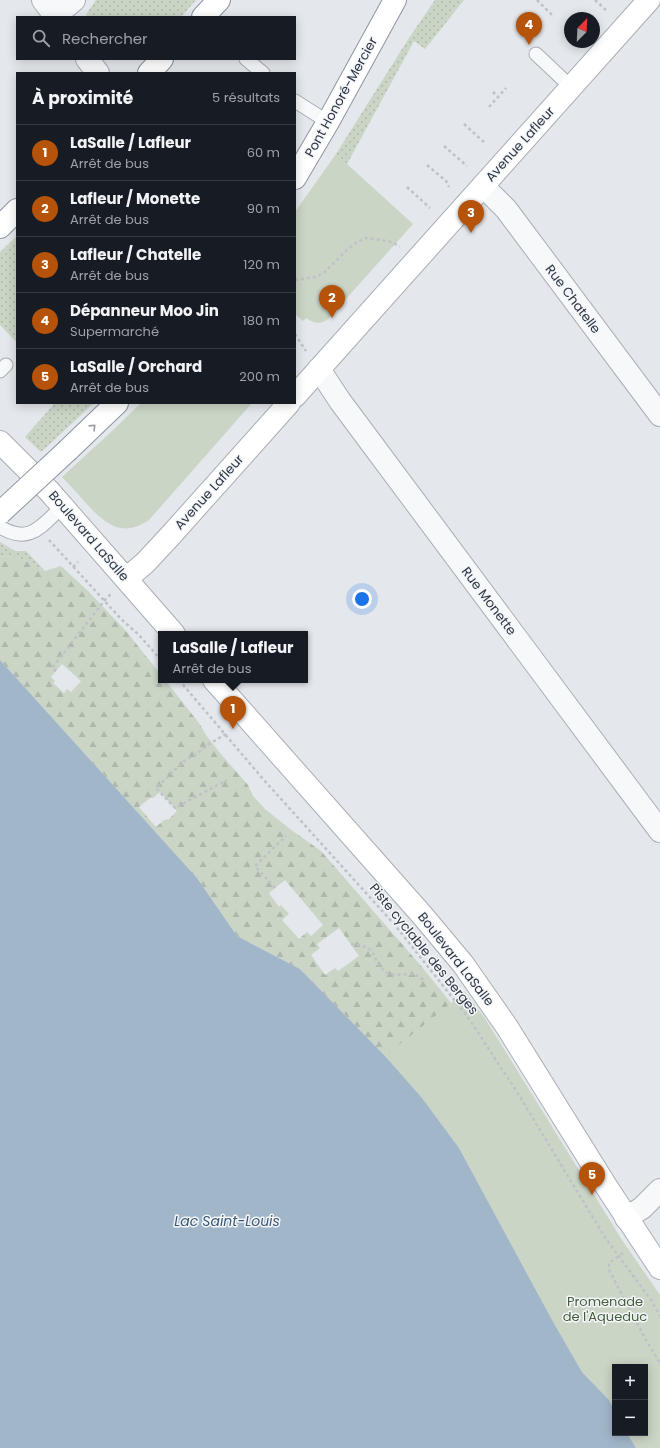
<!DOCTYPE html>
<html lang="fr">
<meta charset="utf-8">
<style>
:root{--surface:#171b24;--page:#242831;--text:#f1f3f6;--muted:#9ea1a6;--line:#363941;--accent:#b45309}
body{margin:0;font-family:Poppins,sans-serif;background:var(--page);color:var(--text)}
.controls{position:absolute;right:12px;bottom:12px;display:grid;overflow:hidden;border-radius:0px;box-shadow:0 2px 10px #0003}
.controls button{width:36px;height:36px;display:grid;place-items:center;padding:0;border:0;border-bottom:1px solid var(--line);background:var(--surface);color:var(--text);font:20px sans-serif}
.compass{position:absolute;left:564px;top:12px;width:36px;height:36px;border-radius:50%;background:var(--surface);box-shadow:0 2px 10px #0003;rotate:24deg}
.you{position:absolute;left:362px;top:599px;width:14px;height:14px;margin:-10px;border:3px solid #fff;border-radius:50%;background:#1a73e8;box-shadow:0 0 0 6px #1a73e833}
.badge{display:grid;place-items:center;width:26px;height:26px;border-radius:50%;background:var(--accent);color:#fff;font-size:13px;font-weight:700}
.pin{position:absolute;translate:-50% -33px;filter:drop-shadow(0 1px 2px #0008)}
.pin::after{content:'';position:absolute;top:21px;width:14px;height:12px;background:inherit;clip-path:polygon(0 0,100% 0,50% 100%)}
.popup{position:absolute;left:158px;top:631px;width:150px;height:52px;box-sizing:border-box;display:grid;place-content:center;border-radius:0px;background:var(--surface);filter:drop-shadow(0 1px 3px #0005);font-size:13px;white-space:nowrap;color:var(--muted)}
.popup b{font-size:15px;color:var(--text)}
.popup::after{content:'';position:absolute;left:50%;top:100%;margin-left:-8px;border:8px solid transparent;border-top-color:var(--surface)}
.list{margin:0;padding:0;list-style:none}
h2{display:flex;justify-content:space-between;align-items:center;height:52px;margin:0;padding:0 16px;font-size:17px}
h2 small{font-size:13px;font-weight:400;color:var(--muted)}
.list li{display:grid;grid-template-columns:26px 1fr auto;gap:12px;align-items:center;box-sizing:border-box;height:56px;padding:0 16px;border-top:1px solid var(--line)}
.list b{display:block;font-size:15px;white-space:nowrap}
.list p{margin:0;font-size:13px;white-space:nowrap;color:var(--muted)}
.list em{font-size:13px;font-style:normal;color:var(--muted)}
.icon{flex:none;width:22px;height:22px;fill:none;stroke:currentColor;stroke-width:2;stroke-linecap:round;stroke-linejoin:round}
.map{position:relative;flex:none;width:660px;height:1448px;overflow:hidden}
.search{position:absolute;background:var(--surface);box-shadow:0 2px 10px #0003;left:16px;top:16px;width:280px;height:44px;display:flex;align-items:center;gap:10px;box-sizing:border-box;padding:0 14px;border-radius:0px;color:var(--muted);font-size:15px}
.panel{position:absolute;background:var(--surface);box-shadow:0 2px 10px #0003;left:16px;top:72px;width:280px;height:332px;border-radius:0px}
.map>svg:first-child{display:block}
.grass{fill:url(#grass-dots)}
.forest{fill:url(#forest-firs);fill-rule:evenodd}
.park{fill:#cad5c6}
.water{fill:#a1b6c9}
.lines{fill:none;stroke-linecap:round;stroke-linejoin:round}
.lane-casing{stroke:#a9aeb5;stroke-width:15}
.street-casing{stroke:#a9aeb5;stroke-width:24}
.secondary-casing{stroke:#a9aeb5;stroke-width:24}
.highway-casing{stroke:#8c95a1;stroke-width:24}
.path{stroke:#bec2c7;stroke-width:2.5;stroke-dasharray:3 3;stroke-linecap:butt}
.lane{stroke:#f7f8fa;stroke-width:13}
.street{stroke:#f7f8fa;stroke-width:22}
.secondary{stroke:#fff;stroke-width:22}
.highway{stroke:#fff;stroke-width:22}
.highway-bridge-casing{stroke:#8c95a1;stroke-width:24;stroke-linecap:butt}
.highway-bridge{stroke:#fff;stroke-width:22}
.oneway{stroke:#969aa1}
.labels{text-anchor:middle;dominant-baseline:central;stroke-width:3;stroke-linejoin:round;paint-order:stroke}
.street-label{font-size:13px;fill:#2c3643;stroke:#f4f6f9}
.park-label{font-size:13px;fill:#425e3a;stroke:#f4f6f9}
.water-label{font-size:14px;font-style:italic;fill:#385676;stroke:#f4f6f9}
</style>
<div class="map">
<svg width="660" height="1448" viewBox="0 0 660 1448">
<defs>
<pattern id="grass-dots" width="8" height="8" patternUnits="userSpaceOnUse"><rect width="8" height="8" fill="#cad5c6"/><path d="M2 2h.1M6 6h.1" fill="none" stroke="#aeb7ab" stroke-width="1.8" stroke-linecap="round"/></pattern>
<pattern id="forest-firs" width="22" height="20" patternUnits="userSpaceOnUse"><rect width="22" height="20" fill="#cad5c6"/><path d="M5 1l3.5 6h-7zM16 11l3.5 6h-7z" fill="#aeb7ab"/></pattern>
</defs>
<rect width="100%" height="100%" fill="#e4e7eb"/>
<!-- grass -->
<path class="grass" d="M96 0H196L181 17H86L87 13Z
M435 0H464L425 49 414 41 347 164 336 154 409 38Z
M17 236V343L0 325V252Z
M55 403H94L41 452 25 437Z
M0 542 15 551H26L45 571 18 557 0 556Z"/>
<!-- forest -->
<path class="forest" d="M0 556 18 557 45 571 61 566 88 591 126 631 161 675V680H165L199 723 206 735 220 753 248 785 253 796 265 809 290 829 321 851 422 967 451 1003 479 1045 422 1098 385 1056 300 969 237 936 197 878 0 660ZM62 664 81 681 71 692 67 689 64 693 53 683 55 681 51 677ZM160 792 177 811 169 819 164 820 156 827 139 807 150 798H153ZM285 880 323 925 311 936 307 932 299 939 282 920 289 914 281 905 279 907 269 893ZM339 928 359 956 338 971 335 968 325 975 311 955 320 948 317 944Z"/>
<!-- park -->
<path class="park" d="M336 154 413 224 328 319C320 325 314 323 306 318L303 321 295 314V212Z
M141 403H252L149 520C121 539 104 523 85 502 78 494 70 485 62 477L110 433Z
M465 992 484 1017 504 1049 622 1240 660 1295V1448H636L627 1433H645V1367H615V1411L609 1400 582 1372 551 1318 459 1148 422 1098 385 1056Z"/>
<!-- water -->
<path class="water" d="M0 660 197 878 237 936 300 969 385 1056 422 1098 459 1148 551 1318 582 1372 609 1400 615 1411V1433H627L636 1448H0Z"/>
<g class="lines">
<defs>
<path id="lane" d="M536 54 571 87
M246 59 263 73
M295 101 328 122
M0 371 6 365
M0 527C30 545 41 526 62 507"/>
<path id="street" d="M43 0 56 17
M55 16 74 0
M87 59 98 73
M483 186 506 209 660 415
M319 369 340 401 660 831
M626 1218 642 1208 660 1190"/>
<path id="secondary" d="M295 396 649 0
M0 442 49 491 174 634
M126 579 145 563 171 535 289 403
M214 680 422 915 463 964 507 1027 606 1186 660 1268"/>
<path id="highway" d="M203 17 219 0
M149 73 162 59
M295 178 328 122 395 0
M0 227 17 210
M68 450 117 403"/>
</defs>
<!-- lane casing -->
<use href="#lane" class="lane-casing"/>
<!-- street casing -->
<use href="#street" class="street-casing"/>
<!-- secondary casing -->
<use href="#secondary" class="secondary-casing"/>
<!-- highway casing -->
<use href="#highway" class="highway-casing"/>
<!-- path -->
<path class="path" d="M537 0 553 16
M595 0 606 10
M493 92 498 97
M489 107 506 88
M464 124 486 144
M444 146 467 166
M427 165 446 181 449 187
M407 187 430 208
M295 280 316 277 325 272 349 248 357 242 366 238 388 241 400 246
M295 334 306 351
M49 540 121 619 139 635 161 660
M73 567 78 562
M56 671 52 668 105 600 111 594
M179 680 263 779 394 924 467 1016 517 1092 606 1239 651 1300 660 1316
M226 734 209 744 196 754 184 761 156 788 175 808 227 780
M275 888 255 866 286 836
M351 944C382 947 368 958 385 971 392 977 401 974 410 974 415 974 419 977 424 980
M623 1253 609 1263V1270L646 1340 660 1363"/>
<!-- lane -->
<use href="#lane" class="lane"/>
<!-- street -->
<use href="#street" class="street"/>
<!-- secondary -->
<use href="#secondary" class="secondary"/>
<!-- highway -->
<use href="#highway" class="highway"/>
<defs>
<path id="highway-bridge" d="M0 513 68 450"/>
</defs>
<!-- highway-bridge casing -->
<use href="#highway-bridge" class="highway-bridge-casing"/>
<!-- highway-bridge -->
<use href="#highway-bridge" class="highway-bridge"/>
</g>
<!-- one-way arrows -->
<defs><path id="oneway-chevron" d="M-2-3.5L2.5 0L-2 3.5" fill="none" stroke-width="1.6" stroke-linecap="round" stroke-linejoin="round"/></defs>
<use class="oneway" href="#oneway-chevron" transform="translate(93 427) rotate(-44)"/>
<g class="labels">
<!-- street labels -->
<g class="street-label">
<text transform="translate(341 97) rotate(-61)">Pont Honoré-Mercier</text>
<text transform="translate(520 144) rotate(-48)">Avenue Lafleur</text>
<text transform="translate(573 299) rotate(53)">Rue Chatelle</text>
<text transform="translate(209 492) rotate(-48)">Avenue Lafleur</text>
<text transform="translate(89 536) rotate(49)">Boulevard LaSalle</text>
<text transform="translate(489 601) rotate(53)">Rue Monette</text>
<text transform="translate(424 949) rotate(51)">Piste cyclable des Berges</text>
<text transform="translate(456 959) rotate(52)">Boulevard LaSalle</text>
</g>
<!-- park labels -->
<g class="park-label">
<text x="605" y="1301">Promenade<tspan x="605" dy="15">de l'Aqueduc</tspan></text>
</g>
<!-- water labels -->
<g class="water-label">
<text x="227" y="1221">Lac Saint-Louis</text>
</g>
</g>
</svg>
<div class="controls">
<button>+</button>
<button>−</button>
</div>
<svg class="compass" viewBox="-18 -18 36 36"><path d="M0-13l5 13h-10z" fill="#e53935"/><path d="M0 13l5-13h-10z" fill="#9ea1a6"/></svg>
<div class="you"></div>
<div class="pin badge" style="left:233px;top:729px">1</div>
<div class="popup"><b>LaSalle / Lafleur</b>Arrêt de bus</div>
<div class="pin badge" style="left:332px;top:318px">2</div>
<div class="pin badge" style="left:471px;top:233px">3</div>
<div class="pin badge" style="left:529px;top:45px">4</div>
<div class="pin badge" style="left:592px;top:1195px">5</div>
<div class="search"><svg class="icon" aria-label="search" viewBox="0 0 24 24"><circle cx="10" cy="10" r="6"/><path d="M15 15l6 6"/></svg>Rechercher</div>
<section class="panel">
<h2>À proximité<small>5 résultats</small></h2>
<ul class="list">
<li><span class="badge">1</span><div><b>LaSalle / Lafleur</b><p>Arrêt de bus</p></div><em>60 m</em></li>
<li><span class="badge">2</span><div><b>Lafleur / Monette</b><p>Arrêt de bus</p></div><em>90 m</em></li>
<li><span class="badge">3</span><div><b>Lafleur / Chatelle</b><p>Arrêt de bus</p></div><em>120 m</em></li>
<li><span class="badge">4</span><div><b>Dépanneur Moo Jin</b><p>Supermarché</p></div><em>180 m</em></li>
<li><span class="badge">5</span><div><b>LaSalle / Orchard</b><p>Arrêt de bus</p></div><em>200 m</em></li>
</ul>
</section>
</div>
